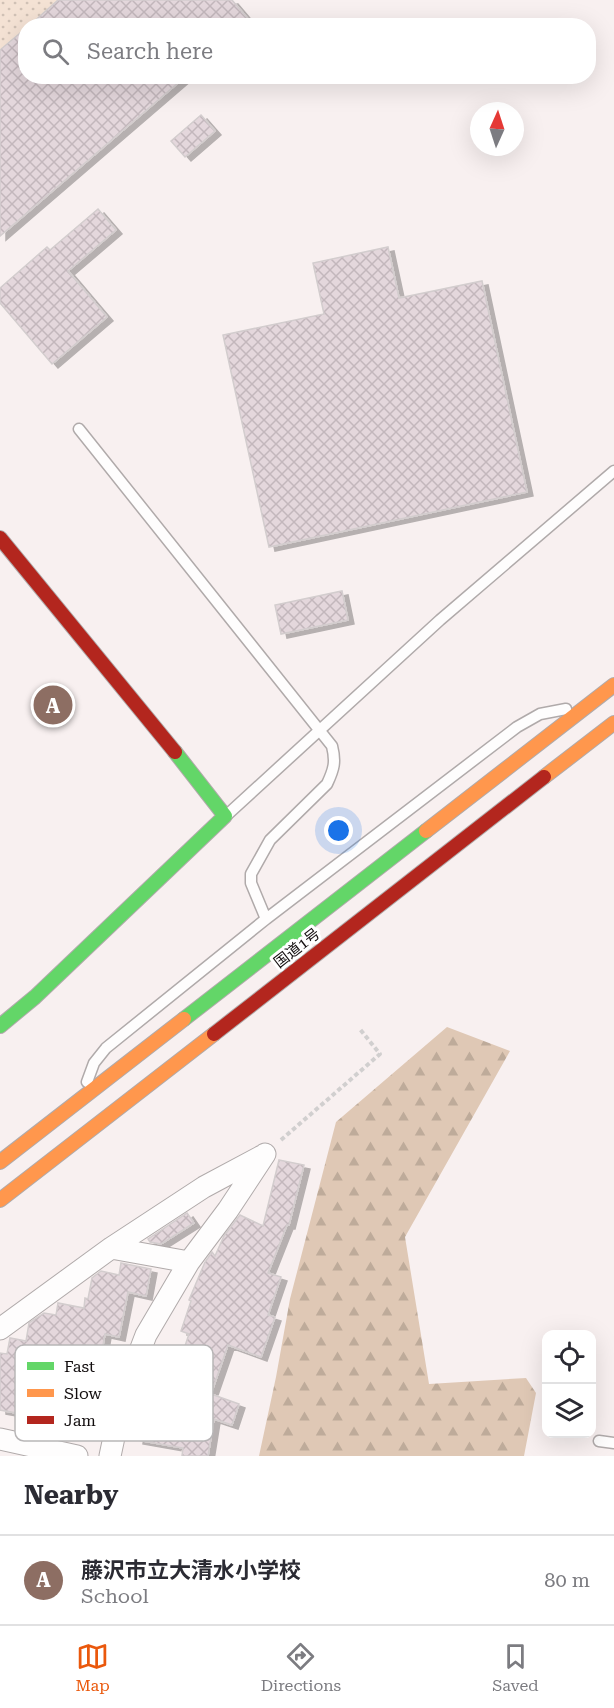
<!DOCTYPE html>
<meta charset="utf-8">
<style>
:root{--surface:#fff;--page:#f2f2f3;--text:#2b2b33;--muted:#7c7c81;--line:#e1e1e2;--accent:#ea580c}
body{margin:0;font-family:"Roboto Serif","Noto Sans JP",serif;background:var(--page);color:var(--text)}
.controls{position:absolute;right:18px;bottom:18px;display:grid;overflow:hidden;border-radius:12px;box-shadow:0 6px 24px #0002}
.controls button{width:54px;height:54px;display:grid;place-items:center;padding:0;border:0;border-bottom:2px solid var(--line);background:var(--surface);color:var(--text);font:30px sans-serif}
.compass{position:absolute;left:470px;top:102px;width:54px;height:54px;border-radius:50%;background:var(--surface);box-shadow:0 6px 24px #0002;rotate:3deg}
.you{position:absolute;left:339px;top:831px;width:21px;height:21px;margin:-15px;border:4px solid #fff;border-radius:50%;background:#1a73e8;box-shadow:0 0 0 9px #1a73e833}
.badge{display:grid;place-items:center;width:39px;height:39px;border-radius:50%;background:var(--accent);color:#fff;font-size:20px;font-weight:700}
.pin{position:absolute;translate:-50% -50%;border:3px solid #fff;box-shadow:0 2px 6px #0006}
.list{margin:0;padding:0;list-style:none}
h2{display:flex;justify-content:space-between;align-items:center;height:78px;margin:0;padding:0 24px;font-size:26px}
h2 small{font-size:20px;font-weight:400;color:var(--muted)}
.list li{display:grid;grid-template-columns:39px 1fr auto;gap:18px;align-items:center;box-sizing:border-box;height:90px;padding:0 24px;border-top:2px solid var(--line)}
.list b{display:block;font-size:22px;white-space:nowrap}
.list p{margin:0;font-size:20px;white-space:nowrap;color:var(--muted)}
.list em{font-size:20px;font-style:normal;color:var(--muted)}
.icon{flex:none;width:33px;height:33px;fill:none;stroke:currentColor;stroke-width:2;stroke-linecap:round;stroke-linejoin:round}
.map{position:relative;flex:none;width:614px;height:1456px;overflow:hidden}
.search{position:absolute;background:var(--surface);box-shadow:0 6px 24px #0002;left:18px;right:18px;top:18px;height:66px;display:flex;align-items:center;gap:15px;box-sizing:border-box;padding:0 21px;border-radius:24px;color:var(--muted);font-size:22px}
.sheet{height:168px;background:var(--surface)}
nav{display:flex;justify-content:space-around;align-items:center;box-sizing:border-box;height:84px;border-top:2px solid var(--line);background:var(--surface);font-size:16px;color:var(--muted)}
nav a{display:grid;justify-items:center;gap:3px}
nav .on{color:var(--accent)}
.map>svg:first-child{display:block}
.green{fill:url(#green-dots)}
.forest{fill:url(#forest-firs)}
.building{fill:url(#building-cross-hatch);stroke:#d3cdce;stroke-width:1.5;filter:url(#shadow)}
.lines{fill:none;stroke-linecap:round;stroke-linejoin:round}
.lane-casing{stroke:#b0aaaa;stroke-width:13}
.street-casing{stroke:#b0aaaa;stroke-width:23}
.fast-casing{stroke:#b0aaaa;stroke-width:16}
.slow-casing{stroke:#b0aaaa;stroke-width:16}
.jam-casing{stroke:#b0aaaa;stroke-width:16}
.path{stroke:#d1cfcf;stroke-width:4;stroke-dasharray:4.5 3;stroke-linecap:butt}
.lane{stroke:#fefdfd;stroke-width:10}
.street{stroke:#fefdfd;stroke-width:21}
.fast{stroke:#63d668;stroke-width:14}
.slow{stroke:#ff974d;stroke-width:14}
.jam{stroke:#b3261e;stroke-width:14}
.labels{text-anchor:middle;dominant-baseline:central;stroke-width:6;stroke-linejoin:round;paint-order:stroke}
.street-label{font-size:15px;fill:#120d0e;stroke:#fff}
.key{fill:#fff;stroke:#b8b6b7;stroke-width:1.5}
.key-label{font-size:16px;fill:#120d0e}
</style>
<div class="map">
<svg width="614" height="1456" viewBox="0 0 614 1456">
<defs>
<pattern id="green-dots" width="8" height="8" patternUnits="userSpaceOnUse" patternTransform="scale(1.5)"><rect width="8" height="8" fill="#f4e2d4"/><path d="M2 2h.1M6 6h.1" fill="none" stroke="#d0c1b5" stroke-width="1.8" stroke-linecap="round"/></pattern>
<pattern id="forest-firs" width="22" height="20" patternUnits="userSpaceOnUse" patternTransform="scale(1.5)"><rect width="22" height="20" fill="#dfc8b5"/><path d="M5 1l3.5 6h-7zM16 11l3.5 6h-7z" fill="#beab9a"/></pattern>
<pattern id="building-cross-hatch" width="8" height="8" patternUnits="userSpaceOnUse" patternTransform="scale(1.5)"><rect width="8" height="8" fill="#e4d7dc"/><path d="M0 0l8 8M0 8l8-8" fill="none" stroke="#c3b7bc"/></pattern>
<filter id="shadow"><feDropShadow dx="6" dy="4" stdDeviation="0" flood-color="#0004"/></filter>
</defs>
<rect width="100%" height="100%" fill="#f8f0f0"/>
<!-- green -->
<path class="green" d="M0 0H131L102 25 26 26V76L0 110Z"/>
<!-- forest -->
<path class="forest" d="M447 1027 510 1051 405 1237 429 1384 526 1378 536 1393 524 1456H259L276 1377 290 1299 336 1122Z"/>
<!-- building -->
<path class="building" d="M58 0H232L254 26H29Z
M26 28V76H186L0 236V50Z
M201 115 215 131 185 157 171 141Z
M98 209 116 230 68 271 107 317 52 364 0 303V288L47 247 50 250Z
M388 247 399 298 482 281 527 492 269 547 223 335 324 314 313 263Z
M342 591 348 620 281 634 275 605Z
M279 1160 304 1165 289 1225H287L268 1273 281 1277 268 1315 275 1317 261 1357 228 1345 211 1394 239 1404 232 1425 214 1419 208 1456H182L183 1448 137 1440 141 1415 153 1381 171 1388 189 1334 181 1331 191 1301 189 1300 205 1262 212 1252 215 1256 224 1236 240 1215 263 1226Z
M187 1213 194 1223 161 1244 150 1242 148 1239Z
M121 1263 151 1269 146 1296 128 1292 119 1337 105 1334 93 1401 100 1402 95 1430 61 1424V1421L0 1410V1353L7 1354 10 1338 26 1341 29 1323 44 1313 56 1315 58 1303 84 1308 85 1298 88 1299 92 1278 101 1271 119 1275Z"/>
<g class="lines">
<defs>
<path id="lane" d="M79 429 332 746C336 762 334 769 327 784L270 840 251 874V883L266 919
M228 814 440 620 614 471
M87 1082 94 1063 106 1048 266 919 517 727 540 714 566 709
M599 1441 614 1443"/>
<path id="street" d="M111 1248 189 1262
M0 1329 111 1248 204 1187 262 1156
M0 1439 77 1456
M110 1456 123 1395 146 1335 189 1262 228 1210 265 1154"/>
<path id="fast" d="M184 1019 426 831
M0 1026 35 997 225 816 175 752"/>
<path id="slow" d="M544 777 614 723
M426 831 614 685
M0 1162 184 1019
M0 1200 214 1034"/>
<path id="jam" d="M0 538 175 752
M214 1034 544 777"/>
</defs>
<!-- lane casing -->
<use href="#lane" class="lane-casing"/>
<!-- street casing -->
<use href="#street" class="street-casing"/>
<!-- fast casing -->
<use href="#fast" class="fast-casing"/>
<!-- slow casing -->
<use href="#slow" class="slow-casing"/>
<!-- jam casing -->
<use href="#jam" class="jam-casing"/>
<!-- path -->
<path class="path" d="M281 1140 380 1054 359 1028"/>
<!-- lane -->
<use href="#lane" class="lane"/>
<!-- street -->
<use href="#street" class="street"/>
<!-- fast -->
<use href="#fast" class="fast"/>
<!-- slow -->
<use href="#slow" class="slow"/>
<!-- jam -->
<use href="#jam" class="jam"/>
</g>
<g class="labels">
<!-- street labels -->
<g class="street-label">
<text transform="translate(297 948) rotate(-38)">国道1号</text>
</g>
</g>
<!-- legend -->
<rect x="15" y="1345" width="198" height="96" rx="9" class="key"/>
<rect x="27" y="1362" width="27" height="8" fill="#63d668"/>
<rect x="27" y="1389" width="27" height="8" fill="#ff974d"/>
<rect x="27" y="1416" width="27" height="8" fill="#b3261e"/>
<g class="key-label">
<text x="64" y="1372">Fast</text>
<text x="64" y="1399">Slow</text>
<text x="64" y="1426">Jam</text>
</g>
</svg>
<div class="controls">
<button><svg class="icon" aria-label="locate" viewBox="0 0 24 24"><circle cx="12" cy="12" r="6"/><path d="M12 2v4M12 18v4M2 12h4M18 12h4"/></svg></button>
<button><svg class="icon" aria-label="layers" viewBox="0 0 24 24"><path d="M12 4l9 5-9 5-9-5zM3 14l9 5 9-5"/></svg></button>
</div>
<svg class="compass" viewBox="-18 -18 36 36"><path d="M0-13l5 13h-10z" fill="#e53935"/><path d="M0 13l5-13h-10z" fill="#7c7c81"/></svg>
<div class="you"></div>
<div class="pin badge" style="left:53px;top:705px;background:#8d6e63">A</div>
<div class="search"><svg class="icon" aria-label="search" viewBox="0 0 24 24"><circle cx="10" cy="10" r="6"/><path d="M15 15l6 6"/></svg>Search here</div>
</div>
<section class="sheet">
<h2>Nearby<small></small></h2>
<ul class="list">
<li><span class="badge" style="background:#8d6e63">A</span><div><b>藤沢市立大清水小学校</b><p>School</p></div><em>80 m</em></li>
</ul>
</section>
<nav>
<a class="on"><svg class="icon" aria-label="map" viewBox="0 0 24 24"><path d="M3 6l6-2 6 2 6-2v14l-6 2-6-2-6 2zM9 4v14M15 6v14"/></svg>Map</a>
<a><svg class="icon" aria-label="directions" viewBox="0 0 24 24"><path d="M12 3l9 9-9 9-9-9zM9 14v-3h6M13 9l2 2-2 2"/></svg>Directions</a>
<a><svg class="icon" aria-label="saved" viewBox="0 0 24 24"><path d="M7 4h10v16l-5-4-5 4z"/></svg>Saved</a>
</nav>
